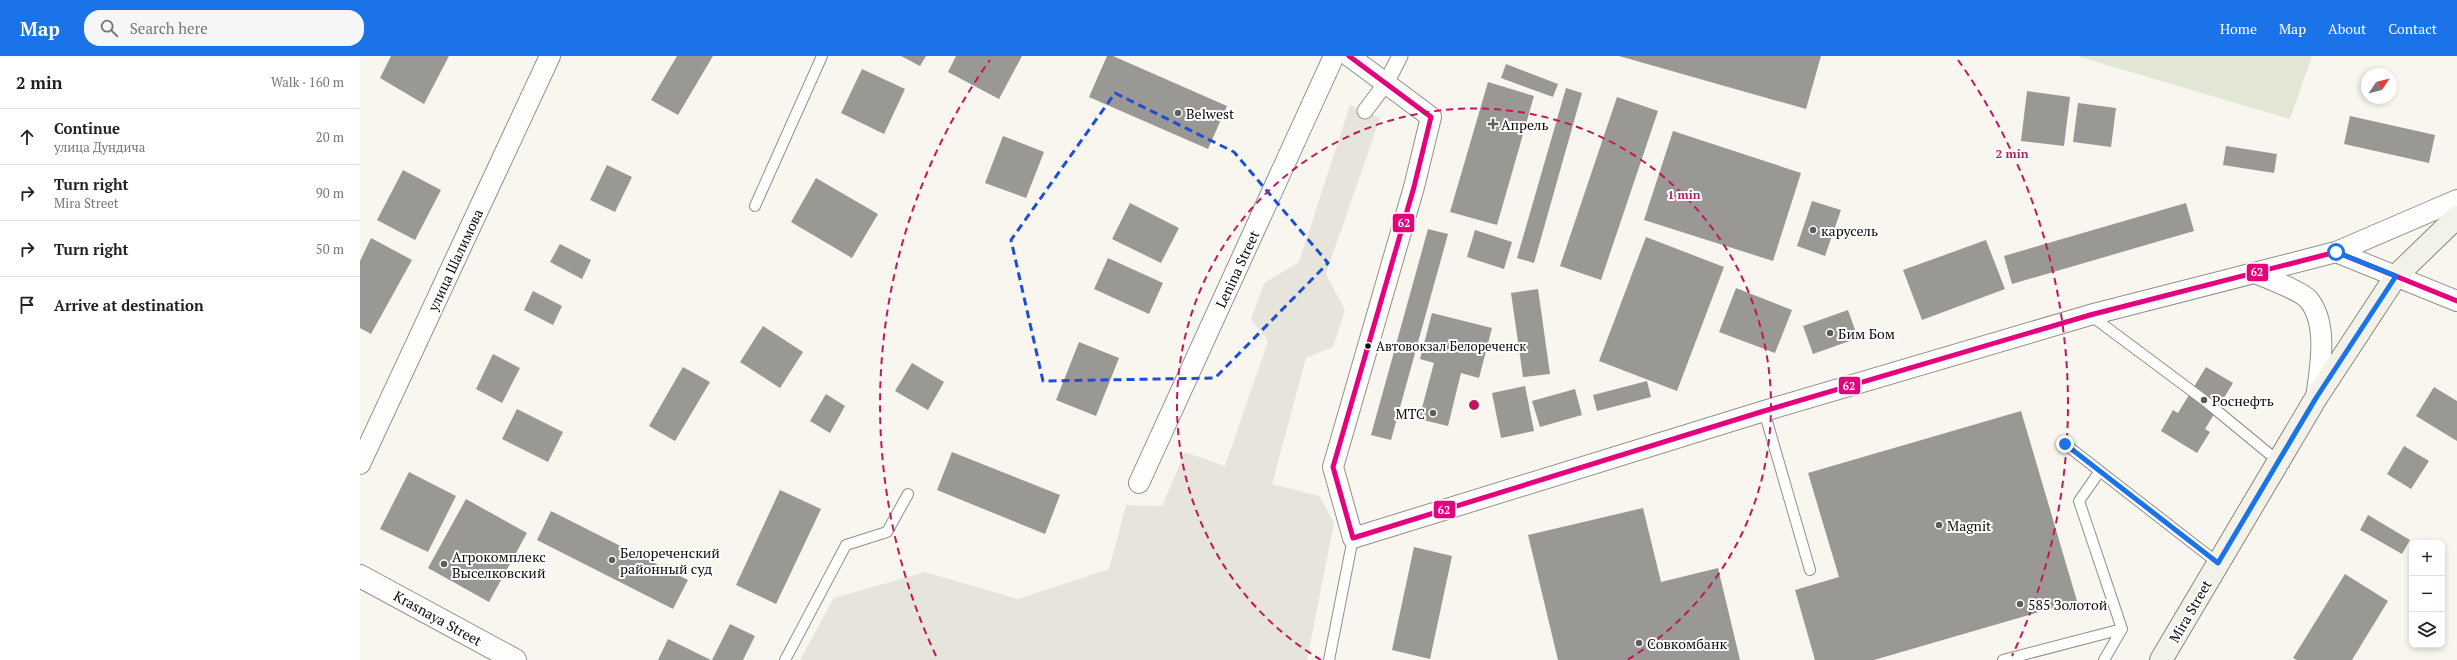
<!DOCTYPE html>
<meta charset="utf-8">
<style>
:root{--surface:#fff;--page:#f6f6f6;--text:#222;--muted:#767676;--line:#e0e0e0;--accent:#1a73e8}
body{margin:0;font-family:"PT Serif",serif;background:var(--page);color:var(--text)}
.controls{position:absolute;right:12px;bottom:12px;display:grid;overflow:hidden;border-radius:8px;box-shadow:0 2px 6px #0003}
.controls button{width:36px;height:36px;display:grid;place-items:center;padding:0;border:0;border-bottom:1px solid var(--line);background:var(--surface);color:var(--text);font:20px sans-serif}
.compass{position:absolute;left:2001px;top:12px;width:36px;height:36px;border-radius:50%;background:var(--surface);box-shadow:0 2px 6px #0003;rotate:55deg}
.stop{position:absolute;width:12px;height:12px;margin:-9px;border:3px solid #1a73e8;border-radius:50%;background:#fff}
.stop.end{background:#1a73e8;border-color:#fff;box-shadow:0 1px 4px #0008}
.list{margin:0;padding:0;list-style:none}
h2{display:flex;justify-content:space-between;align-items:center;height:52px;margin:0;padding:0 16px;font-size:17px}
h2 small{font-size:13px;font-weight:400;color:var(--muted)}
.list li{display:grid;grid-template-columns:26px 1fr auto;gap:12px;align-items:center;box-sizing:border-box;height:56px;padding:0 16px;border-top:1px solid var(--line)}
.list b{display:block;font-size:15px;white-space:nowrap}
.list p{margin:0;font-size:13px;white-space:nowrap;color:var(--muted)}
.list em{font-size:13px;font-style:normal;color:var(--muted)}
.icon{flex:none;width:22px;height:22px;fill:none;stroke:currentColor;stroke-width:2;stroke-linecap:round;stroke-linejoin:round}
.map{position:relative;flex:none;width:2097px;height:604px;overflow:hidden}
header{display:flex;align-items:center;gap:24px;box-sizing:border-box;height:56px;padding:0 20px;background:var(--accent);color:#fff}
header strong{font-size:19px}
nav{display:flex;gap:22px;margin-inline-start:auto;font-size:14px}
.search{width:280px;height:36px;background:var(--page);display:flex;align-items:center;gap:10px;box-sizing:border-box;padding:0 14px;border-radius:16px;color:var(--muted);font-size:15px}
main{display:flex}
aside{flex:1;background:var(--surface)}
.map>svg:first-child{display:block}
.cemetery{fill:#e1e7d4}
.plaza{fill:#e7e5db}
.building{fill:#9a9894}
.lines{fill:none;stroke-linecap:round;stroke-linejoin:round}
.service-casing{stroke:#91908d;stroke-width:12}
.pedestrian-casing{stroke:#91908d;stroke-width:17}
.minor-casing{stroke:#91908d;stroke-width:22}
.tertiary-casing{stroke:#91908d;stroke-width:24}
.secondary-casing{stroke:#888783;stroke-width:24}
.service{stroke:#fefefc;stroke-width:10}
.pedestrian{stroke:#fefefc;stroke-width:15}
.minor{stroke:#fefefc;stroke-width:20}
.tertiary{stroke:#fefefc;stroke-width:22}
.secondary{stroke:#f3f2e8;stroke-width:22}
.bus-1-casing{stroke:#fff;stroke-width:8}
.bus-1{stroke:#e5007d;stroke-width:5}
.route{stroke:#1a73e8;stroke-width:5}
.marked{fill:none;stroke:#1d4ed8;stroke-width:3;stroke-dasharray:8 5;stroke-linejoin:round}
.ring{fill:none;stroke:#c2185b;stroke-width:2;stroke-dasharray:7 5}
.poi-dot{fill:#5d5d5a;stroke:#fff;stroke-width:1.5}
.bus-dot{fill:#0a0a0a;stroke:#fff;stroke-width:1.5}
.labels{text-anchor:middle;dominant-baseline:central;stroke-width:4;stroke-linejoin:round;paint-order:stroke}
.bus-label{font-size:13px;fill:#0a0a0a;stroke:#fff;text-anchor:start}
.poi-label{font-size:14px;fill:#0a0a0a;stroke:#fff;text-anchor:start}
.street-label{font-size:14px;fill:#0a0a0a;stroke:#fff}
.centre{fill:#c2185b;stroke:#fff;stroke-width:2}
.ring-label{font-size:12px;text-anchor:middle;font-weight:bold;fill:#c2185b;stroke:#fff;stroke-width:4;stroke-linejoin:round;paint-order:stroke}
.line-badge{stroke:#fff;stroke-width:1.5}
.badge-label{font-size:11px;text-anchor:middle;font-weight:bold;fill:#fff}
</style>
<header>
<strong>Map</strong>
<div class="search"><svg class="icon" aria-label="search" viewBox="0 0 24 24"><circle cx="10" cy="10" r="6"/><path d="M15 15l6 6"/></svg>Search here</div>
<nav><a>Home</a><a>Map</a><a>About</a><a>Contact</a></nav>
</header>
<main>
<aside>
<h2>2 min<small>Walk · 160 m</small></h2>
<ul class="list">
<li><svg class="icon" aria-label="ahead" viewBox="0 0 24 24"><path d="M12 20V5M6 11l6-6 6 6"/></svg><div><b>Continue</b><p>улица Дундича</p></div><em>20 m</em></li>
<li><svg class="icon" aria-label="right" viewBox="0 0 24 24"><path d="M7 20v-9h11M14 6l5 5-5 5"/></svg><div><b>Turn right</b><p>Mira Street</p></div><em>90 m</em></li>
<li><svg class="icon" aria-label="right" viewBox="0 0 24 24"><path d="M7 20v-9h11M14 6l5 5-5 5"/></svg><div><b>Turn right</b></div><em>50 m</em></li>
<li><svg class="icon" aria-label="arrive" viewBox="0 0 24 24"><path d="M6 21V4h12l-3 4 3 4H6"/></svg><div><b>Arrive at destination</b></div></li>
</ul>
</aside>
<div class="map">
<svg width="2097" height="604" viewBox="0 0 2097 604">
<rect width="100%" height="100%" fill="#f8f6ee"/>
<!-- cemetery -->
<path class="cemetery" d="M1717 0H1952L1930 63Z"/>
<!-- plaza -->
<path class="plaza" d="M990 49 1020 62 966 218 985 254 973 291 946 302 912 428 959 440 974 467 947 604H440L474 542 565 516 658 543 749 513 766 449 802 450 825 396 865 410 908 285 891 263 904 227 939 206Z"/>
<!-- building -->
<path class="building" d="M31 0H89L64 48 20 22Z
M317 0H353L318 59 291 44Z
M541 0H566L560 10Z
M596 0H662L639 43 588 16Z
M747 0H753L867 50 848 93 729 41Z
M1259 0H1461L1446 53Z
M1146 8 1198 28 1193 41 1141 22Z
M502 13 545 33 524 78 481 57Z
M1128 26 1174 40 1137 169 1090 156Z
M1206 32 1222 37 1174 207 1157 202Z
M1667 35 1710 41 1704 90 1661 85Z
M1257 41 1298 55 1241 224 1200 210Z
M1718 47 1756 52 1751 91 1713 86Z
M1990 60 2075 79 2069 107 1984 88Z
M1313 75 1441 117 1413 205 1284 164Z
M643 80 684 96 666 142 625 127Z
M1866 90 1917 98 1914 117 1863 109Z
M247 109 272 121 255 156 230 144Z
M43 114 81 134 55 184 17 164Z
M456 122 518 158 492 202 431 166Z
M1452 145 1481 154 1465 200 1437 190Z
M770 147 819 172 801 207 752 183Z
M1826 147 1834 175 1652 228 1644 200Z
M1068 173 1088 178 1031 384 1011 379Z
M1115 174 1152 186 1144 213 1107 201Z
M1286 181 1364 211 1317 335 1239 305Z
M11 182 52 204 11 278 0 272V205Z
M1626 184 1645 233 1562 264 1543 214Z
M200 188 231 204 222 223 190 206Z
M748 202 803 227 789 258 734 233Z
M1376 232 1432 254 1415 297 1359 276Z
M1178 233 1190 318 1163 321 1151 237Z
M173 235 202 250 193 269 164 254Z
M1488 254 1498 282 1453 298 1443 270Z
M1072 257 1132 272 1119 322 1101 317 1088 370 1059 363 1074 307 1060 303Z
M403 270 443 296 420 332 380 306Z
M719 286 759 302 736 360 696 344Z
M133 298 160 312 142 347 116 333Z
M552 307 584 326 568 354 535 335Z
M323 311 350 326 315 385 289 370Z
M1846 311 1873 327 1845 373 1850 376 1837 397 1801 375 1813 354 1818 357Z
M1287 325 1291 341 1237 355 1233 339Z
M1165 330 1174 375 1141 382 1132 337Z
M2074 331 2097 345V385L2056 360Z
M1215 333 1222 359 1180 371 1172 345Z
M466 338 485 350 470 377 450 365Z
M157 353 203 376 188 406 142 383Z
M1661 355 1717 545 1514 604H1455L1435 534 1479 521 1448 417Z
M2044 390 2069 405 2051 433 2027 418Z
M592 396 700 439 685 478 577 434Z
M49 416 96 440 68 496 20 473Z
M420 434 461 453 416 548 376 529Z
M106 443 167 477 129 546 68 512Z
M1283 452 1301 526 1358 512 1380 604H1198L1168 479Z
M191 455 328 524 313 553 177 484Z
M2008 459 2050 484 2042 498 2000 474Z
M1054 491 1092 500 1070 603 1032 594Z
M1985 518 2028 545 1992 604H1937L1933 602Z
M370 568 395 580 383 604H352Z
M308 583 351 604H298Z"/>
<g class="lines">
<defs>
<path id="service" d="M395 150 462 0
M1730 259 1844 344 1918 405
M1404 355 1450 514
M1705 388 1858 507
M1740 415 1719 445 1762 573 1744 604
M425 604 486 489 527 476 548 438
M969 604 993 482
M1643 604 1762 573"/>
<path id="pedestrian" d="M1005 55 1026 27 1040 0"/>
<path id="minor" d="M989 0 1071 61 1054 131 973 411 993 482 1404 355 1730 259 1976 196 2097 245
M1976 196 2097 144
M1895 217C1905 221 1942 236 1948 243 1969 267 1960 313 1956 342
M0 408 190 0
M779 427 974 0"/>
<path id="tertiary" d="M0 520 155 604"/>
<path id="secondary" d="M1801 604 1956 342 2036 220 2097 161"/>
</defs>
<!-- service casing -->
<use href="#service" class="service-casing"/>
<!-- pedestrian casing -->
<use href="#pedestrian" class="pedestrian-casing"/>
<!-- minor casing -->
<use href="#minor" class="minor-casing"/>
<!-- tertiary casing -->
<use href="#tertiary" class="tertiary-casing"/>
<!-- secondary casing -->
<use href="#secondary" class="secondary-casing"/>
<!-- service -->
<use href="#service" class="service"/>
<!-- pedestrian -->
<use href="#pedestrian" class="pedestrian"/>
<!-- minor -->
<use href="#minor" class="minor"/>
<!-- tertiary -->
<use href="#tertiary" class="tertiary"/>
<!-- secondary -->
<use href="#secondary" class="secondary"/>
<defs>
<path id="bus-1" d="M989 0 1071 61 1054 131 973 411 993 482 1404 355 1730 259 1976 196 2097 245"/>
</defs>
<!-- bus-1 casing -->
<use href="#bus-1" class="bus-1-casing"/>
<!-- bus-1 -->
<use href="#bus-1" class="bus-1"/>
</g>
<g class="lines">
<!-- route -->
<path class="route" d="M1705 388 1858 507 1956 342 2036 220 1976 196"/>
</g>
<!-- marked area -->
<path class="marked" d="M755 37 874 96 968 207 855 322 683 325 651 184Z"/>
<!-- distance rings -->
<g class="ring">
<path d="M961 604A297 297 0 1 1 1267 604"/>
<path d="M576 600A594 594 0 0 1 630 4M1598 4A594 594 0 0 1 1652 600"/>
</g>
<!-- markers -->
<g class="poi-dot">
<circle cx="818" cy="57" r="4"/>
<path d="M1131 62h4v4h4v4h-4v4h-4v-4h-4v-4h4z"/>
<circle cx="1453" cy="174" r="4"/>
<circle cx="1470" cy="277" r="4"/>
<circle cx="1844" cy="344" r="4"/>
<circle cx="1073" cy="357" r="4"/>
<circle cx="1579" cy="469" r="4"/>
<circle cx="252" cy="504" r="4"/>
<circle cx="84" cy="508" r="4"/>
<circle cx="1660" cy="548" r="4"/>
<circle cx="1279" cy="587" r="4"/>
</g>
<circle class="bus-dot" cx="1008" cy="290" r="3.5"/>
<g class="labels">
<!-- bus labels -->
<g class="bus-label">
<text x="1016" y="290">Автовокзал Белореченск</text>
</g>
<!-- poi labels -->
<g class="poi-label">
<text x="826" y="57">Belwest</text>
<text x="1141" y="68">Апрель</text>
<text x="1461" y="174">карусель</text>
<text x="1478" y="277">Бим Бом</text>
<text x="1852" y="344">Роснефть</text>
<text x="1065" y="357" text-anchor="end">МТС</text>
<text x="1587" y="469">Magnit</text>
<text x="260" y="496">Белореченский<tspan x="260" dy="16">районный суд</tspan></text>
<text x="92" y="500">Агрокомплекс<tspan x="92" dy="16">Выселковский</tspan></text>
<text x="1668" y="548">585 Золотой</text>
<text x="1287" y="587">Совкомбанк</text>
</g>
<!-- street labels -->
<g class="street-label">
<text transform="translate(95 204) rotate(-65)">улица Шалимова</text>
<text transform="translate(877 213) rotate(-65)">Lenina Street</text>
<text transform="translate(1830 555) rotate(-60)">Mira Street</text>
<text transform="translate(78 562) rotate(29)">Krasnaya Street</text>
</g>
</g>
<circle cx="1114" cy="349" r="6" class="centre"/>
<g class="ring-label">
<text x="1652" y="102">2 min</text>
<text x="1324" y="143">1 min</text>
</g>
<g class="line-badge">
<rect x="1032" y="157" width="23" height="20" rx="4" fill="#e5007d"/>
<rect x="1886" y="207" width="23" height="19" rx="4" fill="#e5007d"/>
<rect x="1478" y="320" width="23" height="19" rx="4" fill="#e5007d"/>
<rect x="1073" y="444" width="23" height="19" rx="4" fill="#e5007d"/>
</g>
<g class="badge-label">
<text x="1044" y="171">62</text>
<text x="1897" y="220">62</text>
<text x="1489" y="334">62</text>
<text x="1084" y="458">62</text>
</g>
</svg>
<div class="controls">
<button>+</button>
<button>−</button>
<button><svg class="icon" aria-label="layers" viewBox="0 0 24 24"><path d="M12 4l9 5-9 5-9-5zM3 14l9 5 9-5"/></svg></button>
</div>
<svg class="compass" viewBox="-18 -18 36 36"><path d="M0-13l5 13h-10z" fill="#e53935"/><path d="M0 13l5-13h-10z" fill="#767676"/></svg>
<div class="stop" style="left:1976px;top:196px"></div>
<div class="stop end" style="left:1705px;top:388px"></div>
</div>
</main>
